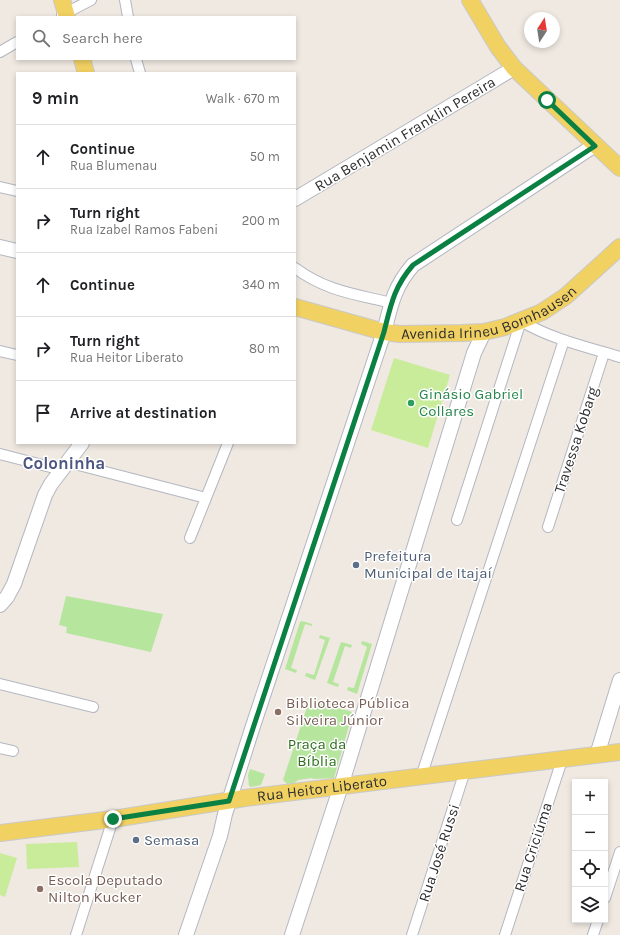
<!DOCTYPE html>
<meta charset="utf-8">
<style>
:root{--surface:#fff;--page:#f2f2f2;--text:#202124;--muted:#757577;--line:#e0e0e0}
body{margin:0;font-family:Karla,sans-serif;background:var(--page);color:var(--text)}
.controls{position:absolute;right:12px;bottom:12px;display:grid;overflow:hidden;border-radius:0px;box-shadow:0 2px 6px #0003}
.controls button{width:36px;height:36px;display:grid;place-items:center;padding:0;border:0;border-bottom:1px solid var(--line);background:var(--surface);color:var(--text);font:20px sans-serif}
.compass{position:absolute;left:524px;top:12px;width:36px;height:36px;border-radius:50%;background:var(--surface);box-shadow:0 2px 6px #0003;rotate:12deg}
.stop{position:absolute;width:12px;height:12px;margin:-9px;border:3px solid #0b8043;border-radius:50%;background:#fff}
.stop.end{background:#0b8043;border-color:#fff;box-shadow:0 1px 4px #0008}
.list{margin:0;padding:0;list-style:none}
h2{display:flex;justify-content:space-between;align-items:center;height:52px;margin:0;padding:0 16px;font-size:17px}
h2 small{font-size:13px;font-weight:400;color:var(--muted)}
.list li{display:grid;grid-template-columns:26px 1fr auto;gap:12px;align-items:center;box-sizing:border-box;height:64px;padding:0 16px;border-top:1px solid var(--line)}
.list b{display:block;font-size:15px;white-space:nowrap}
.list p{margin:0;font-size:13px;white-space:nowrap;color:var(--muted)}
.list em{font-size:13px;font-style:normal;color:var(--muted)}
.icon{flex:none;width:22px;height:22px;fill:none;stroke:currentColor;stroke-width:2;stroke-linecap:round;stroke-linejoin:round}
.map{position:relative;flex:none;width:620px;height:935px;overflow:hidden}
.search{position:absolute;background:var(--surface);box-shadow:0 2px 6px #0003;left:16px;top:16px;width:280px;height:44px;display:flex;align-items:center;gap:10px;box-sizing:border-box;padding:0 14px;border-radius:0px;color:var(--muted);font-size:15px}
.panel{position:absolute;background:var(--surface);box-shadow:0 2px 6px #0003;left:16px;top:72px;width:280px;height:372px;border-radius:0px}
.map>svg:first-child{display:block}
.green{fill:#b6e59e}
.pitch{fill:#c9ec9a}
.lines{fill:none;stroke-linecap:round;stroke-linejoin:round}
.street-casing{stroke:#b4b7c1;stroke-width:12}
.secondary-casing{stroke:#b4b7c1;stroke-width:16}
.primary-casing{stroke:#c9c9c9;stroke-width:18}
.street{stroke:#fff;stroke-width:10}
.secondary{stroke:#fff;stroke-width:14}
.primary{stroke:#f2d163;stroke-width:16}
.route{stroke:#0b8043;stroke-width:5}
.leisure-dot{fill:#2e9e5b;stroke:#fff;stroke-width:1.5}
.service-dot{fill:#5c6f8a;stroke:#fff;stroke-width:1.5}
.education-dot{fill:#8d6e63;stroke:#fff;stroke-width:1.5}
.labels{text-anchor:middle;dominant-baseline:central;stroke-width:3;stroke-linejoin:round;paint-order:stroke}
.street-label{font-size:15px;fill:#2e2e2e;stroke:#fff}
.leisure-label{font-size:15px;fill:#27864d;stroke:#fff;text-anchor:start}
.service-label{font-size:15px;fill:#4e5e75;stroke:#fff;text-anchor:start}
.education-label{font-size:15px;fill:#785e54;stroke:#fff;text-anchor:start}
.park-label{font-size:15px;fill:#2c6e1b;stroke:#fff}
.quarter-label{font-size:17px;font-weight:bold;fill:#4d5680;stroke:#fff}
</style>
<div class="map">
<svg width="620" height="935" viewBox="0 0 620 935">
<rect width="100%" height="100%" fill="#efe9e1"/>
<!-- green -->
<path class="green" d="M66 596 163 614 151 652 66 633 67 627 59 625Z
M302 621 312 624V626L305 624 291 668 297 670 296 673 285 669 300 622Z
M320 635 330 638 315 680 305 676 306 673 314 675 325 640 319 638Z
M362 641 372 644 357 694 347 690 348 687 354 688 367 647 361 644Z
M341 642 352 645 351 648 345 646 333 682 339 684 338 687 327 683Z
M310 698 352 712 351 719 334 778 313 779 312 778 298 780 294 783 287 784 283 780Z
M250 769 265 774 261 785 251 787 249 786 248 775Z"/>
<!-- pitch -->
<path class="pitch" d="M394 358 450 375 428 448 371 430Z
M77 842 79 867 27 869 26 844Z
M0 853 17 858 5 897 0 895Z"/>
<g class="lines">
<defs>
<path id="street" d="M125 0 128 17
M62 15 91 0
M0 52 17 42
M136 59 140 73
M0 187 17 191
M295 268C326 291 355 294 391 303
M0 351 17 355
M0 454 62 470
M67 462 206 498 228 443
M457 520 521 321C551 339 587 347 620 357
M548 527 604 353
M190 538 206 498
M0 684 93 707
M0 748 13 751
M421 777 564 340
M605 898 620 852
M76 935 113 819
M412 935 465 771
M505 935 562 760
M593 935 598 920"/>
<path id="secondary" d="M295 199 514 68
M0 247 17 251
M0 605 7 597 14 584 45 495 51 484 82 443
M597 755 620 680
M186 935 220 836 225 814 252 729 384 332C391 304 394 287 413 265L595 145
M292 935 341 786 474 353 484 332"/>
<g id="primary">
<path d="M62 0 67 17"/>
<path d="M470 0 498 47 514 68 620 168"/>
<path d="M82 59 86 73"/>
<path id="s1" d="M295 307 384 332 400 334 462 333 484 332 505 327 542 312 566 296 620 247"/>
<path id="s2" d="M0 833 113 819 245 798 620 752"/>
</g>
</defs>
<!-- street casing -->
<use href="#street" class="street-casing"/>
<!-- secondary casing -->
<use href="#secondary" class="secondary-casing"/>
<!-- primary casing -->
<use href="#primary" class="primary-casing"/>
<!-- street -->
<use href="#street" class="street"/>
<!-- secondary -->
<use href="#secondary" class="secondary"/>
<!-- primary -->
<use href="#primary" class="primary"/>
</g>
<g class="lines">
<!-- route -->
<path class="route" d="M113 819 229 801 384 332C391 304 394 287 413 265L595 146 547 100"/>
</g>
<!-- markers -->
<circle class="leisure-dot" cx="411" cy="403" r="4"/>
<g class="service-dot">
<circle cx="356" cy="565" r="4"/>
<circle cx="136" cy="840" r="4"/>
</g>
<g class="education-dot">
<circle cx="278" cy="712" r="4"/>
<circle cx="40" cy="889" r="4"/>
</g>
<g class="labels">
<!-- street labels -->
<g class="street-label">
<text transform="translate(405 134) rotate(-31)">Rua Benjamin Franklin Pereira</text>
<text stroke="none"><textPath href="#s1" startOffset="202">Avenida Irineu Bornhausen</textPath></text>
<text transform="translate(576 440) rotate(-72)">Travessa Kobarg</text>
<text stroke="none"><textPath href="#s2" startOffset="325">Rua Heitor Liberato</textPath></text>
<text transform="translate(533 847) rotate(-72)">Rua Criciúma</text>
<text transform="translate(439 853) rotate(-72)">Rua José Russi</text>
</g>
<!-- leisure labels -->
<g class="leisure-label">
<text x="419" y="394">Ginásio Gabriel<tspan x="419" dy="17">Collares</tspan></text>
</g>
<!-- service labels -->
<g class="service-label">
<text x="364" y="556">Prefeitura<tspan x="364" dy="17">Municipal de Itajaí</tspan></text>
<text x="144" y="840">Semasa</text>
</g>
<!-- education labels -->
<g class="education-label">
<text x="286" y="703">Biblioteca Pública<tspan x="286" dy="17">Silveira Júnior</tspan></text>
<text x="48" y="880">Escola Deputado<tspan x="48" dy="17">Nilton Kucker</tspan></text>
</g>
<!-- park labels -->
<g class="park-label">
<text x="317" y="744">Praça da<tspan x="317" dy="17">Bíblia</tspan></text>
</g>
<!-- quarter labels -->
<g class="quarter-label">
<text x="64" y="463">Coloninha</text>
</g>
</g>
</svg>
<div class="controls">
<button>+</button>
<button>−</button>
<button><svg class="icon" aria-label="locate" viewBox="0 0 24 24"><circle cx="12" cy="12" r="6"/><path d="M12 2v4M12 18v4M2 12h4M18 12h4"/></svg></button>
<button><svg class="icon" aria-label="layers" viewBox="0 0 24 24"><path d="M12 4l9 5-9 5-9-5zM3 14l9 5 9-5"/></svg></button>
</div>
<svg class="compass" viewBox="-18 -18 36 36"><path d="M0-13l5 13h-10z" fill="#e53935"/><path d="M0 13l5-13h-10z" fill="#757577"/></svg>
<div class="stop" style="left:547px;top:100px"></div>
<div class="stop end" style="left:113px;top:819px"></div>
<div class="search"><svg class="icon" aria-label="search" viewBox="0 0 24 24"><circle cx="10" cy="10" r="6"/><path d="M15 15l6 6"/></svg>Search here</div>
<section class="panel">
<h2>9 min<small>Walk · 670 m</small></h2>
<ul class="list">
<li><svg class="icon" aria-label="ahead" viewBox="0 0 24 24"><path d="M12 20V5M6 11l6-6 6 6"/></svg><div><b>Continue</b><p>Rua Blumenau</p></div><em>50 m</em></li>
<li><svg class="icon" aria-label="right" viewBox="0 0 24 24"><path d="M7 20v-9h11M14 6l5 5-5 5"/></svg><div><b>Turn right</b><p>Rua Izabel Ramos Fabeni</p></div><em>200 m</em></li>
<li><svg class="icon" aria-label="ahead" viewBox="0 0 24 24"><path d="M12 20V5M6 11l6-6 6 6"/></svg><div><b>Continue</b></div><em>340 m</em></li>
<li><svg class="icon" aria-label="right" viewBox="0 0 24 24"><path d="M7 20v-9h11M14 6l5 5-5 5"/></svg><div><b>Turn right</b><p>Rua Heitor Liberato</p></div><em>80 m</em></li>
<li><svg class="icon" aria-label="arrive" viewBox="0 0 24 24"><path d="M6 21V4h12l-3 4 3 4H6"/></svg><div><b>Arrive at destination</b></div></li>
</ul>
</section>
</div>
